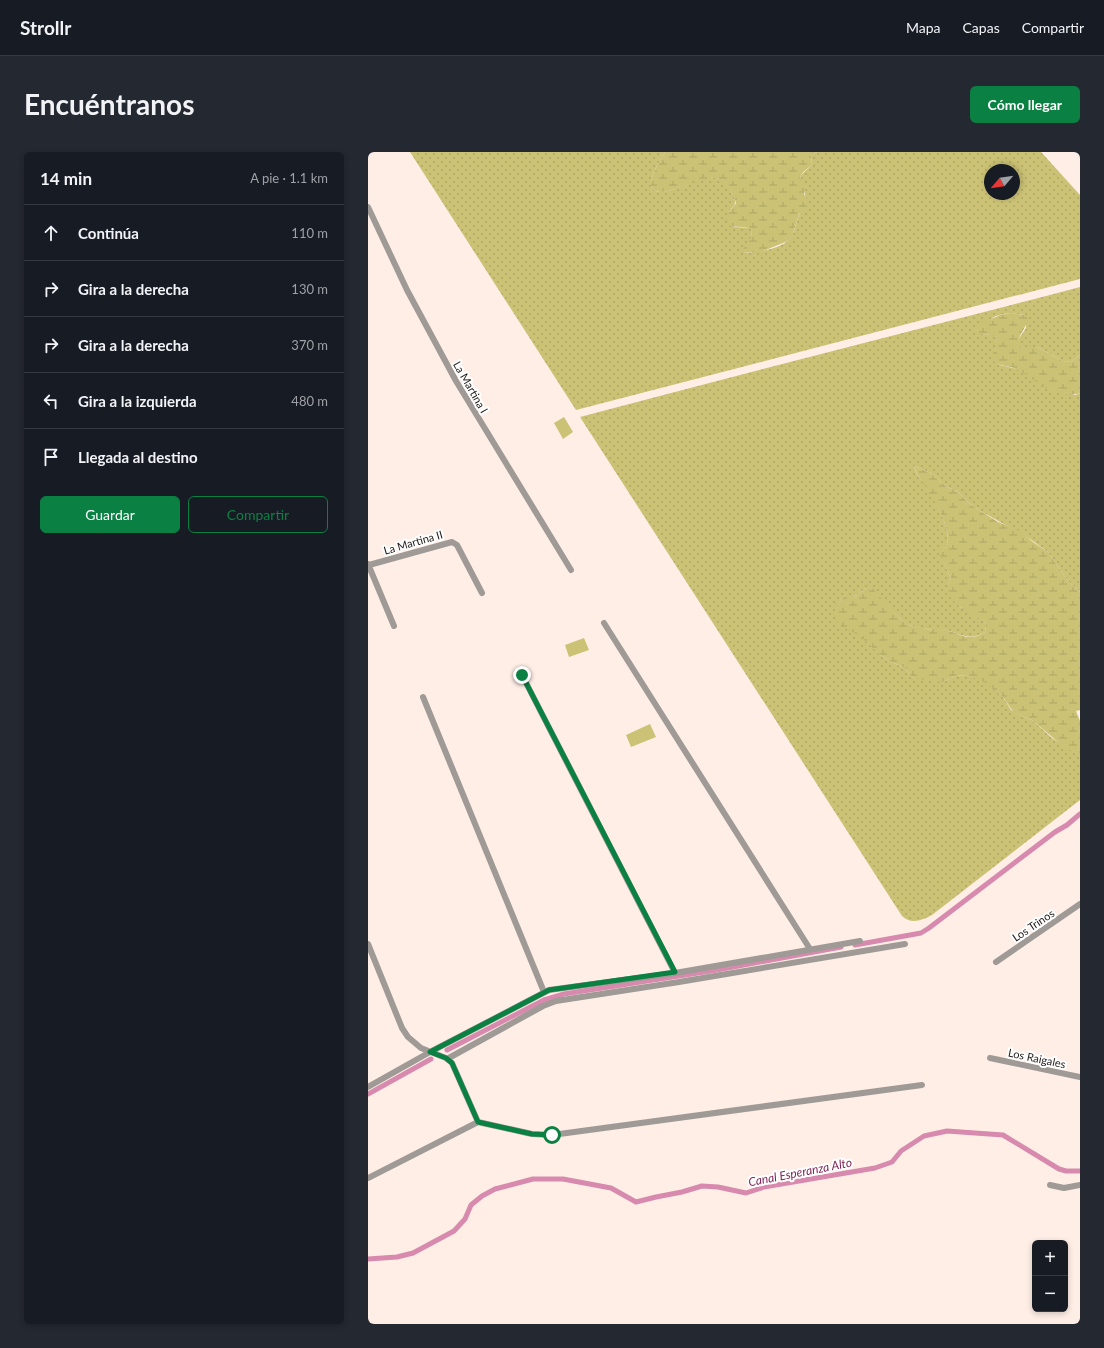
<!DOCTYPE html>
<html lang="es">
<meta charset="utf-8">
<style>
:root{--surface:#171b24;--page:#242831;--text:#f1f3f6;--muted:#9ea1a6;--line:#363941;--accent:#0b8043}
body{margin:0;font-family:Lato,sans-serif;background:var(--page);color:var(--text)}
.controls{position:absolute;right:12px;bottom:12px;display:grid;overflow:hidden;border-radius:6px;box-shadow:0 2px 6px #0003}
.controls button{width:36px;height:36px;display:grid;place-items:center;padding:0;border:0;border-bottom:1px solid var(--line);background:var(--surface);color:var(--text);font:20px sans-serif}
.compass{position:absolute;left:616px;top:12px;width:36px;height:36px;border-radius:50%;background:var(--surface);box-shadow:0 2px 6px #0003;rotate:241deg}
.stop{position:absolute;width:12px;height:12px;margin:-9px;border:3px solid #0b8043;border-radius:50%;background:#fff}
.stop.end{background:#0b8043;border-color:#fff;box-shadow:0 1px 4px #0008}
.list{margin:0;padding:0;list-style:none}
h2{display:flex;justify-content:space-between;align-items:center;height:52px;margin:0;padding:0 16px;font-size:17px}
h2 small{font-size:13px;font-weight:400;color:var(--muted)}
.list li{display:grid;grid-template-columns:26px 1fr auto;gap:12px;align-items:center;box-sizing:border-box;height:56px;padding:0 16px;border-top:1px solid var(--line)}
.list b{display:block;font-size:15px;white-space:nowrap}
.list em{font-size:13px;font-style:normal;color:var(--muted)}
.actions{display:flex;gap:8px;padding:12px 16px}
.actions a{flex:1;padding:9px 0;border:1px solid var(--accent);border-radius:6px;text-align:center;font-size:14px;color:var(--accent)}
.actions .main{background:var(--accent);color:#fff}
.icon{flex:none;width:22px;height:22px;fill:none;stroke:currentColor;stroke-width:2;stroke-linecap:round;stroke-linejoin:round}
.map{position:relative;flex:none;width:712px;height:1172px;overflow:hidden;border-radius:6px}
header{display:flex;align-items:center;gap:24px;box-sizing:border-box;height:56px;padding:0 20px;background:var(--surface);border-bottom:1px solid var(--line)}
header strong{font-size:19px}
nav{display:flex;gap:22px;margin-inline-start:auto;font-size:14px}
.intro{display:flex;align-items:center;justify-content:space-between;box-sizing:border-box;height:96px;padding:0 24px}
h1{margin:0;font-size:28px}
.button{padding:10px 18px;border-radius:6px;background:var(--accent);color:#fff;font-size:14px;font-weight:700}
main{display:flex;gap:24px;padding:0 24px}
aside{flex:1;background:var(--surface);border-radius:6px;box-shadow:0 2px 6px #0003}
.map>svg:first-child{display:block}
.green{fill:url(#green-dots);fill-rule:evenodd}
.wetland{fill:url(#wetland-marsh)}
.pitch{fill:#cbc275}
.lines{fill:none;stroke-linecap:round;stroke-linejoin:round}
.canal{stroke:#d78aad;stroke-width:5}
.minor{stroke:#9f9a95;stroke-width:6}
.route{stroke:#0b8043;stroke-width:5}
.labels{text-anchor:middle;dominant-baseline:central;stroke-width:4;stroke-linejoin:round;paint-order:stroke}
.street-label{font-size:11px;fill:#1f1a17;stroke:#fff}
.water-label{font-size:12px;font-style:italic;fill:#7f2656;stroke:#fff}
</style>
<header>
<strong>Strollr</strong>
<nav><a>Mapa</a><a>Capas</a><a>Compartir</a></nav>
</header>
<div class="intro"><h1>Encuéntranos</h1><a class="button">Cómo llegar</a></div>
<main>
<aside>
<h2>14 min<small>A pie · 1.1 km</small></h2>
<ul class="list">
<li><svg class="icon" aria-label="ahead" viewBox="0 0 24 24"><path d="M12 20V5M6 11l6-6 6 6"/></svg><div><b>Continúa</b></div><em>110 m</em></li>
<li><svg class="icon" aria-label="right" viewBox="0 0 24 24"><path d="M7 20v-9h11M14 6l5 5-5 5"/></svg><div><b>Gira a la derecha</b></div><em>130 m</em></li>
<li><svg class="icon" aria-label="right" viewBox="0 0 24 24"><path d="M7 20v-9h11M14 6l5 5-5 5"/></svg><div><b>Gira a la derecha</b></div><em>370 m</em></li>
<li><svg class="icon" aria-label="left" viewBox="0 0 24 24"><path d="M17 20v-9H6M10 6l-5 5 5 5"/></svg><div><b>Gira a la izquierda</b></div><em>480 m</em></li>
<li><svg class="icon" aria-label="arrive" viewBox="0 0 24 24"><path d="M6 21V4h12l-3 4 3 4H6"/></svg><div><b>Llegada al destino</b></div></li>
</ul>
<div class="actions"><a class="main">Guardar</a><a>Compartir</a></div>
</aside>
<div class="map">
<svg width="712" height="1172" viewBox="0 0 712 1172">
<defs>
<pattern id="green-dots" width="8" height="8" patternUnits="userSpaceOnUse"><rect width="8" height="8" fill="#cbc275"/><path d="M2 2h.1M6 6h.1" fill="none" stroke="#aea664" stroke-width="1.8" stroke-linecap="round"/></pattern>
<pattern id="wetland-marsh" width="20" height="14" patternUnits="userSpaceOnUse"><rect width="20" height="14" fill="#cbc275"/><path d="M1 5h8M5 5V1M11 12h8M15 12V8" fill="none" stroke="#aea664"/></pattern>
</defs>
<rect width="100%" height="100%" fill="#feeee6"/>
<!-- green -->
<path class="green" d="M42 0H297C288 15 267 48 304 38 319 34 335 21 352 27 359 29 362 36 365 43 369 51 367 53 361 59L366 75 383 76C385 86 381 92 375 100 387 102 418 96 424 84 427 78 428 70 431 63 433 58 436 52 438 46 435 39 438 31 432 25L435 21 444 13 443 3 449 0H673L712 43V127L208 258ZM622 18H646V42H622Z
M712 135V203L702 210 694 209 670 195H655L650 193V188L658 176 657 163C646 161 631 160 622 168 618 170 616 178 614 182L625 183 628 185 629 193 626 198V209L632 213 649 217 684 239 707 243 712 241V440L700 429 680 400 662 387 611 358 602 352 589 339 579 335 563 321 546 314C548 324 556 330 561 339 568 351 583 377 579 392 578 395 575 397 573 399L576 411 583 426 580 432 592 455 616 469 618 472 617 480C602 489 594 483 579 478 573 477 567 478 561 477 555 477 548 475 542 473 533 470 510 444 502 436H498L486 445H476L473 447 467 461 499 489 512 503 521 509 537 516 543 525 577 529 587 524 598 523 616 529 635 545 643 558 649 562 664 568 684 586 709 602H712V648L564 763C555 768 543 773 534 764L212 265C379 220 546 179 712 135Z"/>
<!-- wetland -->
<path class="wetland" d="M297 0H449L443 3 444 13 435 20 432 25 438 32 436 42 442 53 431 62 424 85 420 89 390 101 375 100 374 99C379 88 385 91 383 76L362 74C352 63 363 60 368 51 367 46 364 42 362 37 349 13 322 34 304 38 267 48 288 15 297 0Z
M643 161 657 163 660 166C659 176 649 184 650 193L655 195H670L694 209 702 210 712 203V241C687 249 669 228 648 217 641 213 631 215 626 209 622 203 630 193 628 185 622 181 613 184 608 179L610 173 632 163Z
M546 314 563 321 579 335 589 339 602 352 611 358 630 370 652 379 665 390 680 400 700 429 712 440V558L708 559 712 569V602H709L696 595 664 568 646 561 635 545 616 530 598 523 587 524 577 529 569 530 551 527 543 525 537 516 521 509 512 503 491 483 477 476 470 471 467 460 473 447 476 445H486L498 436 502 435 505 437C514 447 528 465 540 472 545 475 552 475 558 477 565 478 572 476 579 478 594 483 602 490 617 480L618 472 616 469C604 463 578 450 579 435 580 431 582 428 583 426L572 403 573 399C575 397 578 395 579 392 583 377 568 351 560 339 555 330 549 324 546 314Z"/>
<!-- pitch -->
<path class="pitch" d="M196 265 205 280 195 287 186 271Z
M216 486 221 498 201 505 197 493Z
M282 572 288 585 263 595 258 583Z"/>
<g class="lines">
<!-- canal -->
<path class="canal" d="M487 793 553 781 561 776 687 680 699 673 712 662
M79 898 176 848 196 842 349 818 473 795
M0 942 63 907
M0 1107 29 1105 45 1101 86 1079 97 1067 103 1053 114 1044 127 1037 165 1027H195L243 1036 268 1050 288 1045 314 1040 334 1034 350 1035 378 1041 396 1035 507 1016 524 1010 533 999 556 984 579 979 635 983 691 1017 698 1019H712"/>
<!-- minor -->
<path class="minor" d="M0 55 39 138 88 229 203 418
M0 412 26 474
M1 413 84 390 89 393 114 441
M236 471 442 797
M154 523 307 821
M55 545 176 840
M0 792 34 876 40 885 53 896 78 906 84 911 110 970
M628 810 712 752
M622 906 712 925
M79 907 175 854 188 849 311 830 537 792
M0 935 62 900 181 838 307 821 492 789
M0 1026 110 970 164 982 184 983 554 933
M682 1033 696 1036 712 1033"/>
</g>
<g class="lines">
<!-- route -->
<path class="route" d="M154 523 307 820 181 838 62 900 78 906 84 911 110 970 164 982 184 983"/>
</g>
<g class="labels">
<!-- street labels -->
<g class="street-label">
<text transform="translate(103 235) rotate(60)">La Martina I</text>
<text transform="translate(45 390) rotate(-16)">La Martina II</text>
<text transform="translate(665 773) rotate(-34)">Los Trinos</text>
<text transform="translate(669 906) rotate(12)">Los Raigales</text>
</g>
<!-- water labels -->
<g class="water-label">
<text transform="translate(432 1020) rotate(-11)">Canal Esperanza Alto</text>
</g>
</g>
</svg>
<div class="controls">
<button>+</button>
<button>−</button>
</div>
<svg class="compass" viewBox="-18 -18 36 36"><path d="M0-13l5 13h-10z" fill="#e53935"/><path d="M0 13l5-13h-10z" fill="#9ea1a6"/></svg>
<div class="stop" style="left:184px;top:983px"></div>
<div class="stop end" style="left:154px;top:523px"></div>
</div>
</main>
